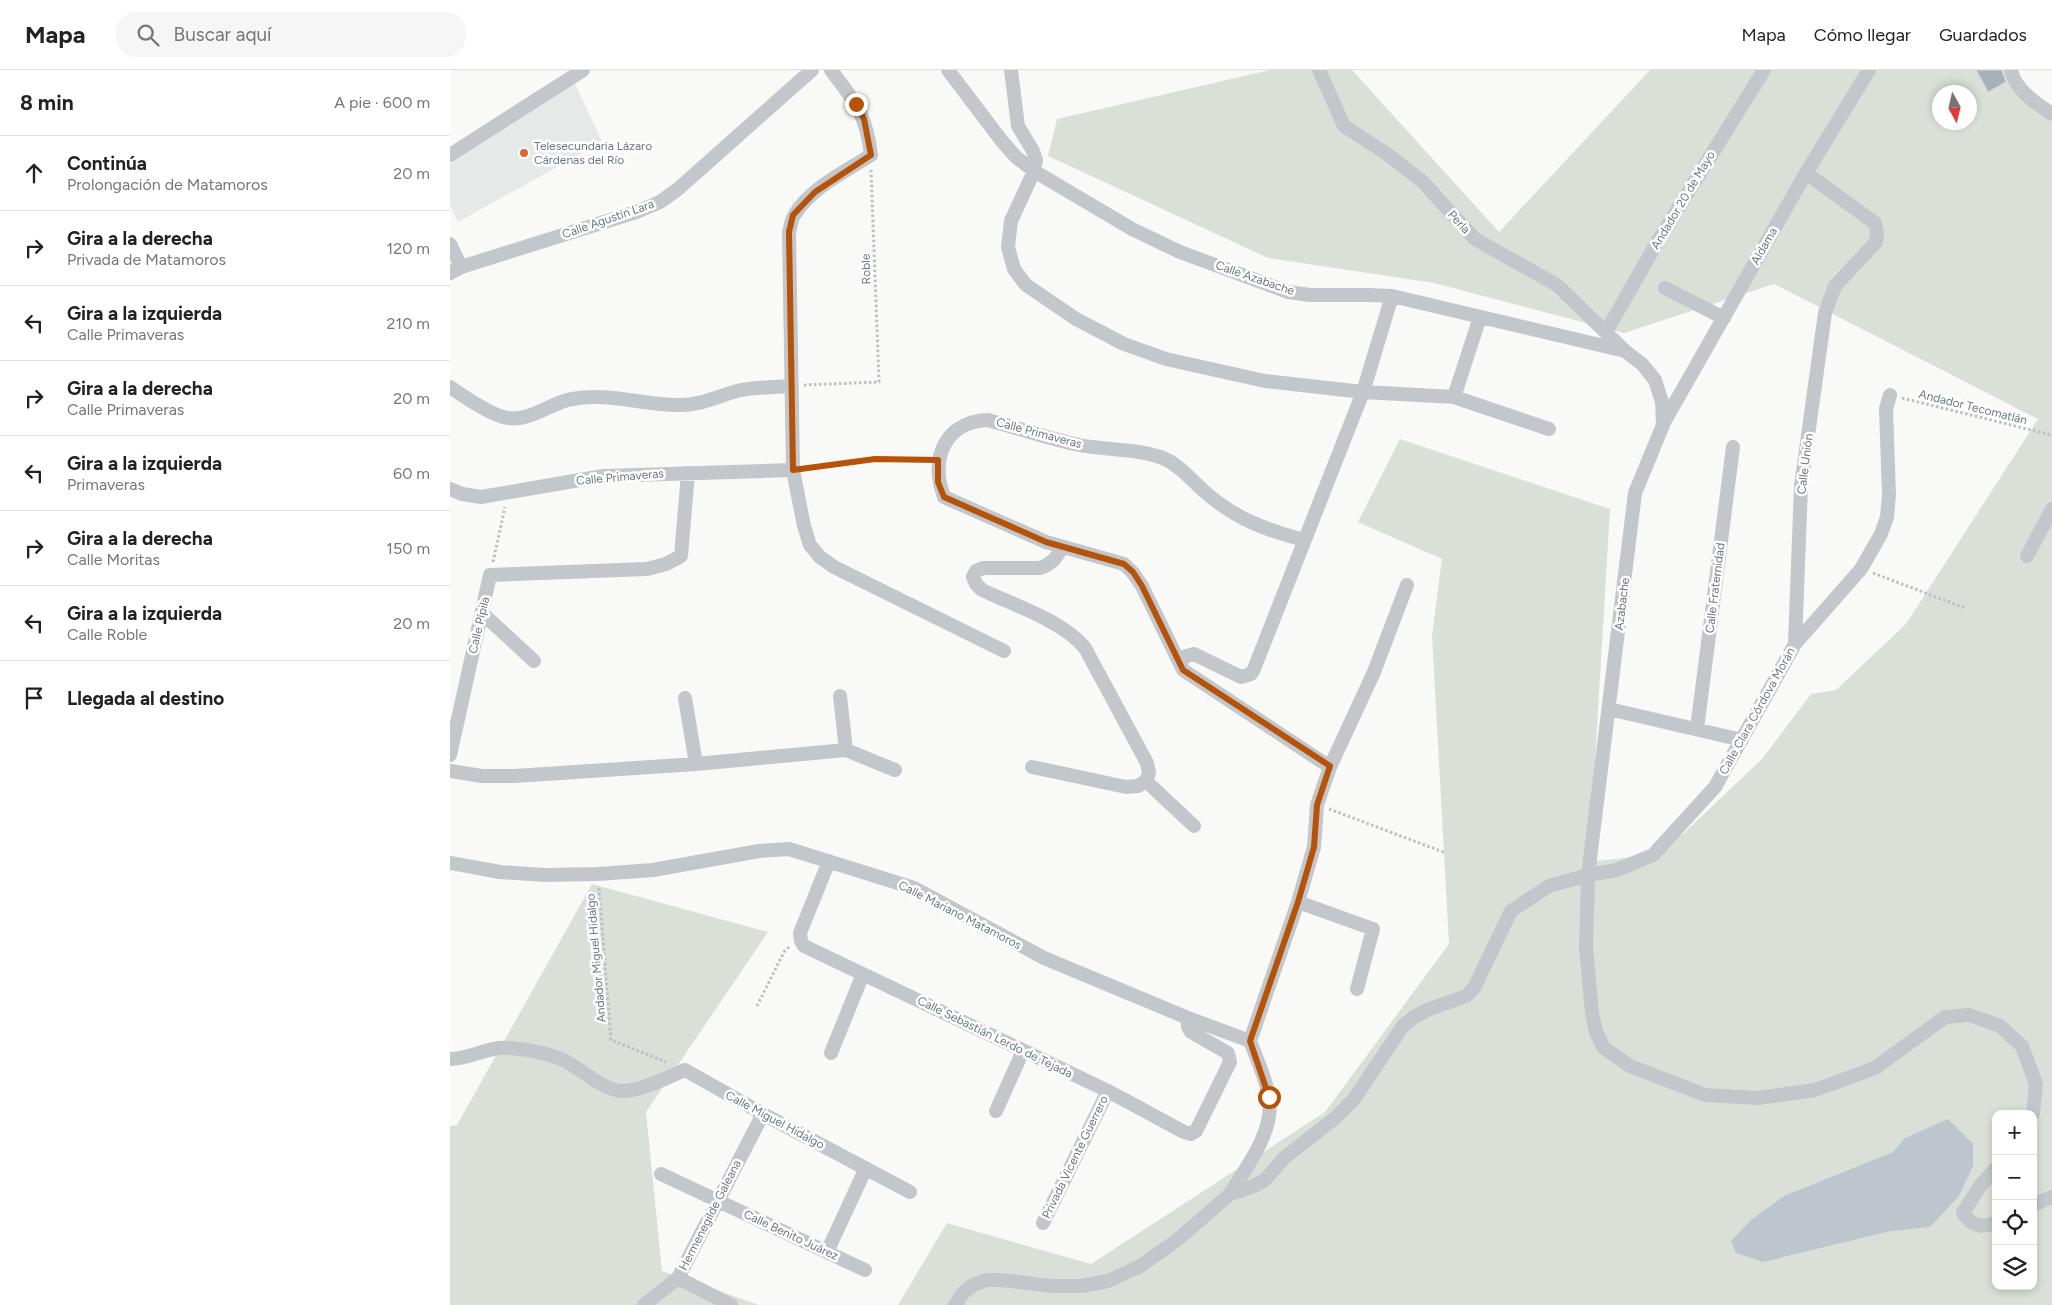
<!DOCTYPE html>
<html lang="es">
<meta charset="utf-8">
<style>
:root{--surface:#fff;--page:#f6f6f6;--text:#222;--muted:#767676;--line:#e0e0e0}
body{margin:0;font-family:Figtree,sans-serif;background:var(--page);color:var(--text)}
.controls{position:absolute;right:15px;bottom:15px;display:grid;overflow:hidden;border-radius:10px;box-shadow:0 2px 8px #0003}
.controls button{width:45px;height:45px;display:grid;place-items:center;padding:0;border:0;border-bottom:1px solid var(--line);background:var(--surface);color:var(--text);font:25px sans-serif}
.compass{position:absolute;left:1482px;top:15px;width:45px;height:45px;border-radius:50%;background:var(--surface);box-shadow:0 2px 8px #0003;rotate:172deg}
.stop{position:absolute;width:15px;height:15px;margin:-11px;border:4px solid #b45309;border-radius:50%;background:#fff}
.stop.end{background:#b45309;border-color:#fff;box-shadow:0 1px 5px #0008}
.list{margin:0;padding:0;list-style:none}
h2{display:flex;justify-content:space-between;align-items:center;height:65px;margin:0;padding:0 20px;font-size:21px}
h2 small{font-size:16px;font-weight:400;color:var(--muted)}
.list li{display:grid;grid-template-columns:32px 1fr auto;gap:15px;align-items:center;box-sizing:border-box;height:75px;padding:0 20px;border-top:1px solid var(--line)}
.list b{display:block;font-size:19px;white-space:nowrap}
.list p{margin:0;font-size:16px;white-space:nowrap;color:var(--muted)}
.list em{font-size:16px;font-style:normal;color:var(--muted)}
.icon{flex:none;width:28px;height:28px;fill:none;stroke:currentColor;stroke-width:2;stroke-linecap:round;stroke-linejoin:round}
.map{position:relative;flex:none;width:1602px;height:1235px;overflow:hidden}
header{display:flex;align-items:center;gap:30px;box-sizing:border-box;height:70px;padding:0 25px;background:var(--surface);border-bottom:1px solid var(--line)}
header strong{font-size:24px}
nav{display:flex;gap:28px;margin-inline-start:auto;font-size:18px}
.search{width:350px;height:45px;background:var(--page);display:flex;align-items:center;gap:12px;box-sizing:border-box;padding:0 18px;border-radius:20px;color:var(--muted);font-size:19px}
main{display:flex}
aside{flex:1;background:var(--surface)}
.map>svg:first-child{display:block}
.built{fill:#e7e8e8}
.green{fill:#dae0d8;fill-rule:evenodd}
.water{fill:#bdc6cc}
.building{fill:#a9b1b8;stroke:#dbdbd9}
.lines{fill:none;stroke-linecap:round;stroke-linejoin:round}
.path{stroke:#bdbfc2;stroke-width:3;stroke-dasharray:2.5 2.5;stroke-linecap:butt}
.minor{stroke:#c3c6ca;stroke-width:14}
.route{stroke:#b45309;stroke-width:6}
.poi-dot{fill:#df6431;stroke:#fff;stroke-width:2}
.labels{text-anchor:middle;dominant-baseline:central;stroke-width:5;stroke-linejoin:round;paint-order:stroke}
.poi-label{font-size:12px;fill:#697887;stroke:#fff;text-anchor:start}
.street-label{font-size:12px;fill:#697887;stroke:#fff}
</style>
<header>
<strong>Mapa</strong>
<div class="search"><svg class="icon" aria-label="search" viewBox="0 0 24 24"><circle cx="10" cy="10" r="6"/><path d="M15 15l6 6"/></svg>Buscar aquí</div>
<nav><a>Mapa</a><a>Cómo llegar</a><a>Guardados</a></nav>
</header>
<main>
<aside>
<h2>8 min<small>A pie · 600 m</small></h2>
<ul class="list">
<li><svg class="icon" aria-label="ahead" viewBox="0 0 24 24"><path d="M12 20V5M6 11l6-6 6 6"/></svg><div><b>Continúa</b><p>Prolongación de Matamoros</p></div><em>20 m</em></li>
<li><svg class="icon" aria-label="right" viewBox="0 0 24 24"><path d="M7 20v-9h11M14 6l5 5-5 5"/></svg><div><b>Gira a la derecha</b><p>Privada de Matamoros</p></div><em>120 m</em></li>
<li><svg class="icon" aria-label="left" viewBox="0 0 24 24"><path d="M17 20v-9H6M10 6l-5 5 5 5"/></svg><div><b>Gira a la izquierda</b><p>Calle Primaveras</p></div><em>210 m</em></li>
<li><svg class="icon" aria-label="right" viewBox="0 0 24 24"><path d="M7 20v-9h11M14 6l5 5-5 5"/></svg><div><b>Gira a la derecha</b><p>Calle Primaveras</p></div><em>20 m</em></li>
<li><svg class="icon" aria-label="left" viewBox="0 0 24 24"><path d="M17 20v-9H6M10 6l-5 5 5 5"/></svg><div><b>Gira a la izquierda</b><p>Primaveras</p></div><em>60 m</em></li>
<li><svg class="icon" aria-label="right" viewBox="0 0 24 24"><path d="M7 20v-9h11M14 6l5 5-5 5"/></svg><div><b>Gira a la derecha</b><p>Calle Moritas</p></div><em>150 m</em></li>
<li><svg class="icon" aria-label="left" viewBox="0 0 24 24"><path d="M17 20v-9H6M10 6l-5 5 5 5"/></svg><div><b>Gira a la izquierda</b><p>Calle Roble</p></div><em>20 m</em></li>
<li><svg class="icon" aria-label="arrive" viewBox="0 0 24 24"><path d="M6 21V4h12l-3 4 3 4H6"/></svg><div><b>Llegada al destino</b></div></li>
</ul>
</aside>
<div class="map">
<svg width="1602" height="1235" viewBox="0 0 1602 1235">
<rect width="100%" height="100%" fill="#f9f9f7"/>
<!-- built -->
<path class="built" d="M124 11 152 72 8 152 0 136V94Z"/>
<!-- green -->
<path class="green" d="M820 0H902L1049 162 1200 0H1561L1602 42V1235H448L497 1153 641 1194 875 1042 999 874 982 566 992 489 908 452 950 369 1160 439 1139 792 1200 785 1234 763 1313 688 1361 624 1386 620 1456 554 1588 349 1324 214 1174 263 984 213 818 188 598 86 607 49ZM1490 22H1520V52H1490ZM1546 1044H1583V1216H1546Z
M142 814 318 862 196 1042 212 1201 309 1235H0V1056L7 1055Z"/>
<!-- water -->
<path class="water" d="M1498 1049 1523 1074V1096L1509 1126 1480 1157 1441 1161 1313 1192 1286 1183 1281 1171 1301 1150 1334 1126 1443 1082 1455 1068Z"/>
<!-- building -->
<path class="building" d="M1526 0H1552L1556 12 1538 22Z"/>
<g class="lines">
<!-- path -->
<path class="path" d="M354 315 429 312 421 100
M1452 328 1602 365
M357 398 425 389 478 390
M43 492 55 437
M1423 503 1515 538
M879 739 996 783
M149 818 161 970 216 992
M307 936 334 882 339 877"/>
<!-- minor -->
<path class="minor" d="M381 0C405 32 416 43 421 85 395 102 362 117 345 144 341 149 341 156 339 162L343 400 354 456 360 475 370 487 384 497 554 581
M498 0 551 70 566 87 584 101 682 159 730 182 838 222 860 225H918L942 226 1175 281
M561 0 568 56 583 81 586 90 584 101 561 151 558 177 564 199 576 215 626 249 674 274 716 289 815 311 913 322 1004 327 1099 359
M869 0 894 56 937 84 972 111 1025 169 1107 215 1175 281 1192 294 1205 310 1212 332 1213 355 1185 423 1138 805 1136 878 1142 943 1146 962 1154 978 1180 996 1255 1025 1308 1028 1365 1020 1425 998 1495 947 1519 945 1550 956 1572 976 1586 1014 1583 1044
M1561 0C1565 20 1586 33 1602 44
M0 85 133 0
M0 174 11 197
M0 203 11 197 186 142 210 132 228 119 362 0
M1215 218 1274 248
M1156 262 1209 169 1314 0
M0 317C13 326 39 343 53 347 78 354 99 333 122 329 158 322 193 335 228 335 250 336 270 325 291 320 307 317 325 317 341 316
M1004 327 1030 247
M1213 354 1356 103 1419 0
M0 419 12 424 31 427 153 406 343 400
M854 470C814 459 788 450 756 423 743 412 731 396 715 389 693 379 655 380 629 375 599 369 568 358 538 350 494 352 480 389 494 427L596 472 674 494 683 503 692 516 733 600 880 697
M1577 486 1602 439
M32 543 84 591
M1345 574 1351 416 1375 243 1385 216 1426 172 1427 163 1425 153 1356 103
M730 592 736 586 744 584 791 607 801 604 804 599 913 322 942 226
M390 626 396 680
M235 628 246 694
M1159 639 1292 670
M1247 659 1283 377
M0 685 40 505 197 499 216 494 231 486 238 403
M582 697 676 717 688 716 696 711 699 703 697 693 635 578C613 551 564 535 532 520L526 514 523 507 526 501 533 498H590C602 494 606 488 612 478
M0 701 32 706H65L246 694 396 680 445 700
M696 711 744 756
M379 791 350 863 351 871 354 876 658 1021 734 1062 741 1064 746 1061 780 992 778 983 741 962 738 957V948
M0 793 50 802 95 805 148 804 203 800 309 781 339 779 464 818 594 888 738 948 800 971
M848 832 923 859 907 919
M800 971 848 832 864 777 867 735 880 697 924 602 957 515
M381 983 413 904
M0 989C21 989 38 976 60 978 75 979 95 983 109 988 129 996 152 1021 173 1021 191 1021 218 1007 235 1000L313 1044 460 1122
M546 1041 573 981
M1546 1098 1530 1116 1513 1143C1522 1156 1531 1159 1546 1152
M211 1104 415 1200
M780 1124C797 1096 825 1061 819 1026 815 1007 807 989 800 971
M1583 1135 1602 1127
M593 1153 658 1021
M377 1182 416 1098
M228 1208 281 1235
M194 1235 228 1208 313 1044
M505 1235 513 1223 523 1215 537 1210H551L601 1216H631L658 1211 690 1196 726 1171 780 1124 804 1116 815 1110 834 1088 885 1048 904 1029 953 956 964 947 977 940 1016 926 1024 918 1061 841 1099 816 1138 805 1167 800 1203 785 1265 717 1345 574 1411 499 1431 464 1437 447 1439 425 1436 339 1440 325"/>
</g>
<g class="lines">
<!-- route -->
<path class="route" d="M406 34 414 49 421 85 365 122 343 145 339 162 343 400 425 389 488 390V412L494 427 596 472 674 494 683 502 692 516 733 600 880 696 867 735 864 777 848 832 800 971 819 1027"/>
</g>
<!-- markers -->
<circle class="poi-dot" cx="74" cy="83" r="5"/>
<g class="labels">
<!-- poi labels -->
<g class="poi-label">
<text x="84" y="76">Telesecundaria Lázaro<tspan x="84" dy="14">Cárdenas del Río</tspan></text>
</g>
<!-- street labels -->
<g class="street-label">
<text transform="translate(1233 130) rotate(-59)">Andador 20 de Mayo</text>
<text transform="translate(158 149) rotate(-19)">Calle Agustín Lara</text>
<text transform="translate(1009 152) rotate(48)">Perla</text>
<text transform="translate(1314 176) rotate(-60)">Aldama</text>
<text transform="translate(416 199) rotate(-92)">Roble</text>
<text transform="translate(805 208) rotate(19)">Calle Azabache</text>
<text transform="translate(1523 337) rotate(14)">Andador Tecomatlán</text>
<text transform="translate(589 363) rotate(15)">Calle Primaveras</text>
<text transform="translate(1355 394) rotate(-83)">Calle Unión</text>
<text transform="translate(170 407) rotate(-5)">Calle Primaveras</text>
<text transform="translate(1265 518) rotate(-83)">Calle Fraternidad</text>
<text transform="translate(1172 534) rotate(-83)">Azabache</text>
<text transform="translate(29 555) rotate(-77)">Calle Pípila</text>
<text transform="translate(1307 641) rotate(-61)">Calle Clara Córdova Morán</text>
<text transform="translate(510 845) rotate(27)">Calle Mariano Matamoros</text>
<text transform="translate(146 888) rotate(-95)">Andador Miguel Hidalgo</text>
<text transform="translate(545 967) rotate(26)">Calle Sebastián Lerdo de Tejada</text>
<text transform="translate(325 1050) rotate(28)">Calle Miguel Hidalgo</text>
<text transform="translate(625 1087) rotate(-64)">Privada Vicente Guerrero</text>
<text transform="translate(260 1145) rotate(-63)">Hermenegilde Galeana</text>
<text transform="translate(341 1165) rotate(25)">Calle Benito Juárez</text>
</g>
</g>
</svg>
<div class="controls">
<button>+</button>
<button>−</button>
<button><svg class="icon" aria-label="locate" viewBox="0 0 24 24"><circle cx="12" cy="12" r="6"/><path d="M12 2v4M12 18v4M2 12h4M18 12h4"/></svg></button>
<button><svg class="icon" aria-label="layers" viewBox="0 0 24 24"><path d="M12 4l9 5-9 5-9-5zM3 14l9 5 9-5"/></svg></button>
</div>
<svg class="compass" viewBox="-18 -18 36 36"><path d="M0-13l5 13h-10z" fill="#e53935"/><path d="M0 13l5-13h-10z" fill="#767676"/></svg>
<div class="stop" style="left:819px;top:1027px"></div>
<div class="stop end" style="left:406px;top:34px"></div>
</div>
</main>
